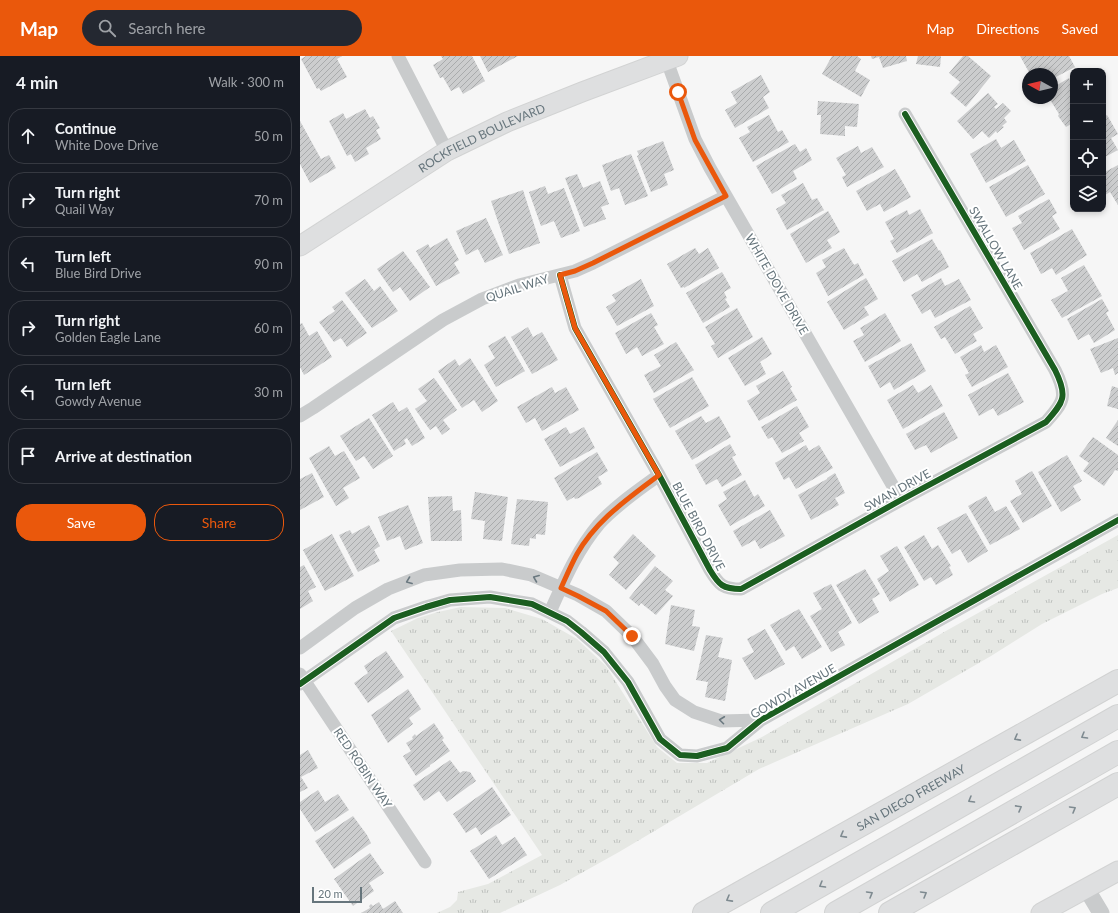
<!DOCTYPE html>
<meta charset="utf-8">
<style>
:root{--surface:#171b24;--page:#242831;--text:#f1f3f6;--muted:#9ea1a6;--line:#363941;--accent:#ea580c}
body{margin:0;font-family:Lato,sans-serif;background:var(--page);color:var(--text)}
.controls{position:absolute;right:12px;top:12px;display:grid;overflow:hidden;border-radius:8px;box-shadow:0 2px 6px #0003}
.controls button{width:36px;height:36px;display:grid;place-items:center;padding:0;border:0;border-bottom:1px solid var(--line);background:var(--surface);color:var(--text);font:20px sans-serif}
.compass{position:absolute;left:722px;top:12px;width:36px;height:36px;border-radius:50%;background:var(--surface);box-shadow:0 2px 6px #0003;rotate:278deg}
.scale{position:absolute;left:12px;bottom:10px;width:50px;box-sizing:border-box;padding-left:4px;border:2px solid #66757c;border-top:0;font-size:11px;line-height:14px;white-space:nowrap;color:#66757c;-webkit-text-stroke:3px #fff;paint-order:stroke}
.stop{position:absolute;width:12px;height:12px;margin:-9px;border:3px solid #ea580c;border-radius:50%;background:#fff}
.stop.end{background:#ea580c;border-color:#fff;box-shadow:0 1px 4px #0008}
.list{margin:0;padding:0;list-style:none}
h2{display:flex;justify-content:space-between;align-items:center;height:52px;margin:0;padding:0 16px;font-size:17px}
h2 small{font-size:13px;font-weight:400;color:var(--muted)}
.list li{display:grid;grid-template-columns:26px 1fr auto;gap:12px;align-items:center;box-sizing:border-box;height:56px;margin:0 8px 8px;padding:0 8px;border:1px solid var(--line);border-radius:16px}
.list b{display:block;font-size:15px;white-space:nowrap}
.list p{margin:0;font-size:13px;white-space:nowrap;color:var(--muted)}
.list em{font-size:13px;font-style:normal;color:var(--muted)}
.actions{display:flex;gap:8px;padding:12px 16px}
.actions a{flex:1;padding:9px 0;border:1px solid var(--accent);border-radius:16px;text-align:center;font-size:14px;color:var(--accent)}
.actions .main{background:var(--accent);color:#fff}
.icon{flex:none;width:22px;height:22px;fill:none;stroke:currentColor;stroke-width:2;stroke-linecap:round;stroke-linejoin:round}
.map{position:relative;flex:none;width:818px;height:857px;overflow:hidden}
header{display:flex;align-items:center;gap:24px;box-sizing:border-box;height:56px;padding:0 20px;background:var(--accent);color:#fff}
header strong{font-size:19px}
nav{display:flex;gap:22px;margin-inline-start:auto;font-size:14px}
.search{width:280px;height:36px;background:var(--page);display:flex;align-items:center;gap:10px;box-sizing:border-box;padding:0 14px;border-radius:22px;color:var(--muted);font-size:15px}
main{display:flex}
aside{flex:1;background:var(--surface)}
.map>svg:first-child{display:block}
.grass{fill:url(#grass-tufts)}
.building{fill:url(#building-hatch)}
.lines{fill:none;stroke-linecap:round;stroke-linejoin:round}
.secondary-casing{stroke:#d2d3d3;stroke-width:21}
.motorway-casing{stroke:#d1d2d2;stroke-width:24}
.minor{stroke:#c9cbcc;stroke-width:13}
.tertiary{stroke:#c9cbcc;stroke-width:17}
.secondary{stroke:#dedfe0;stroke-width:19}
.motorway{stroke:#dedfe0;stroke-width:22}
.cycleway-casing{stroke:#fff;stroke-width:8}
.cycleway{stroke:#1b5e20;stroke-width:6}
.oneway{stroke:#6b7980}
.oneway2{stroke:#7e8a90}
.route{stroke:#ea580c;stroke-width:5}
.labels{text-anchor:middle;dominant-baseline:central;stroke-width:4;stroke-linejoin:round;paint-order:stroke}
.street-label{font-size:12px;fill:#66757c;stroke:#fff}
</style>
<header>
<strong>Map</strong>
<div class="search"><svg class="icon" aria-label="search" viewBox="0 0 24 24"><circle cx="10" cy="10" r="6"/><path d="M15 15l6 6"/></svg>Search here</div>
<nav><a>Map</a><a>Directions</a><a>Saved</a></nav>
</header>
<main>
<aside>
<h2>4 min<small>Walk · 300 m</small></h2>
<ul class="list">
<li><svg class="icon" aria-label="ahead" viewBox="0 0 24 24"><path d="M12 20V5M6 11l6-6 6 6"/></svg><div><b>Continue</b><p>White Dove Drive</p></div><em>50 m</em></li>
<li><svg class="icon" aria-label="right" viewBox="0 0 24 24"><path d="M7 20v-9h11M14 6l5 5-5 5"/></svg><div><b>Turn right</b><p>Quail Way</p></div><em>70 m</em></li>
<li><svg class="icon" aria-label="left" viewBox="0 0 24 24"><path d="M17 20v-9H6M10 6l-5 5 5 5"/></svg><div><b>Turn left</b><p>Blue Bird Drive</p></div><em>90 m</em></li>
<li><svg class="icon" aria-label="right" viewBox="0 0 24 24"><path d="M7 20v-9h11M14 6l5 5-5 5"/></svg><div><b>Turn right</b><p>Golden Eagle Lane</p></div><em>60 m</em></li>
<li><svg class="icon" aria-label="left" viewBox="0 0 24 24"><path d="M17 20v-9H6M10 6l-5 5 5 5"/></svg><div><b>Turn left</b><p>Gowdy Avenue</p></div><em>30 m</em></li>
<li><svg class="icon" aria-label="arrive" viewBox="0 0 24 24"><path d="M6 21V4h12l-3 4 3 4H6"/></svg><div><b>Arrive at destination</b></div></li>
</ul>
<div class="actions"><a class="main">Save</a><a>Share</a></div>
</aside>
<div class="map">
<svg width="818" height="857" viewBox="0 0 818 857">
<defs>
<pattern id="grass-tufts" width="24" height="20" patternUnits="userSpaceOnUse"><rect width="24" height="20" fill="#e6e8e4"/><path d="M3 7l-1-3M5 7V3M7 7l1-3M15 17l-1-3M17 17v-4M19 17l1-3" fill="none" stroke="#bec1be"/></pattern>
<pattern id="building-hatch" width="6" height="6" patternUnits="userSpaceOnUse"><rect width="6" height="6" fill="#cccdce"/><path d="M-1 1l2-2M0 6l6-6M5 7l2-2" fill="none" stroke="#a9abac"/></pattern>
</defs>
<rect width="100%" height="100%" fill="#f6f6f6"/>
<!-- grass -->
<path class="grass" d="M818 479V532L802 538 742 568 691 600 608 648 459 713 319 796 260 829 200 857H137L150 851 157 844 158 836 188 828 242 799 91 575 118 562 138 556 161 551 205 552 242 563 277 583 306 610 357 691 377 707H407L462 681 644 576Z"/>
<!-- building -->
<path class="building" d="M6 0H42L37 3 47 21 21 35 19 32 17 33 1 3Z
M141 0H172L185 25 163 38 159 31 151 35 143 21 140 22 133 9 143 3Z
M180 0H218L188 16Z
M532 0H557L561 3 555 15 570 24 561 41 522 18Z
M571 0H606L607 5 583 12 579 1 572 3Z
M618 0H641L640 11 616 8Z
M663 0H668L691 20 666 51 650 37 660 26 649 17Z
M720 0H769L775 11 752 23V18L742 17 730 18Z
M461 19 470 36 463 41 469 52 435 72 425 54 437 47 431 36Z
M769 22 773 30V67L766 71 758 60 759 58 749 42H752V32Z
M688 37 698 48 694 51 696 53 703 47 711 55 704 62 707 66 702 70 704 71 697 77 696 75 689 82 682 75 673 83 657 65Z
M518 45 559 48 557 71 545 70V80L520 78 521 59H517Z
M65 53 70 62 73 60 80 72 76 74 81 83 66 92 69 98 55 106 51 98 47 100 29 65 43 57 46 63Z
M469 59 478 76 482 74 489 86 453 106 439 82 450 76 447 71Z
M807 59 818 78 811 82 818 94 803 102V61Z
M0 65 21 103 29 99 36 112 10 127 0 108Z
M696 83 701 92 714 84 726 105 686 127 670 98Z
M363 85 374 114 364 118 368 129 351 136 337 100 339 99 337 95Z
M495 88 500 96 506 92 512 104 493 115 497 123 472 138 456 110Z
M558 90 561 97 572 91 584 111 547 131 542 121 546 119 536 102Z
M331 98 348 140 325 149 319 132 311 135 302 109Z
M728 109 745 138 706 161 689 131Z
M818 109V149L810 136 805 139 803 135V117Z
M595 113 611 141 584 156 580 148 567 155 556 135Z
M277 118 283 132 300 125 309 148 301 151 306 163 284 171 265 122Z
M503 127 512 144 517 142 524 154 487 174 476 153 486 147 481 139Z
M245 130 248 138 264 132 280 175 261 182 254 165 241 170 229 136Z
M223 134 240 187 209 198 191 145Z
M749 143 757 157 752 160 760 173 724 194 712 172 722 167 718 160Z
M620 153 633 177 597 197 590 185 594 183 585 166 607 154 609 159Z
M528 155 540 176 527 184 532 192 506 207 490 178Z
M186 162 203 199 185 207 178 193 166 199 156 175Z
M772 173 787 199 756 219 752 212 741 218 730 197Z
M147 182 159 204 154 207 160 217 136 230 116 195 128 188 130 192Z
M632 183 639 195 640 194 649 211 622 226 617 218 604 226 592 205Z
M395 192 399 198 408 192 419 212 384 232V231L381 232 367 208Z
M544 192 554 209 558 207 564 219 528 240 516 217 526 211 522 204Z
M103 195 130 231 110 245 100 231 93 236 77 213Z
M784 209 802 240 762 262 751 244 768 235 761 222Z
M422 216 431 232 424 236 427 242 425 243 430 251 403 267 386 237Z
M566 222 578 243 564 251 569 259 544 274 527 246Z
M641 222 645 230 659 223 671 244 635 262 630 253 622 258 611 239Z
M65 223 74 235 80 230 98 255 72 272 45 237Z
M341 223 354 250 317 270 306 251 316 245 312 239Z
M802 243 809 255 806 257 815 274 794 287 789 278 778 284 767 263Z
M42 244 67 277 47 291 41 282 34 286 19 266 35 255 32 251Z
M670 250 683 272 673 278 677 285 655 298 645 281 641 283 634 271Z
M437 252 453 281 418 302 411 290 415 288 405 271Z
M351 257 358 269 354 271 364 288 342 300 337 291 326 298 315 277Z
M585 257 601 285 565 306 553 285 564 279 560 272Z
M2 267 9 280 17 275 32 301 4 319 0 311V268Z
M228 271 233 281 242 276 258 304 232 318 211 281Z
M205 280 225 315 196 331 184 309 195 302 188 290Z
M462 281 472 298 460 306 466 318 445 330 428 302Z
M818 282V317L815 319 813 312 801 317 790 293Z
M376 286 394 314 354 337 344 319 361 310 354 299Z
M611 287 626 315 594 334 590 326 580 332 568 310Z
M681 289 684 296 696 289 708 311 672 331 665 319 669 317 660 301Z
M170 302 198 345 182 356 174 344 162 352 138 315 155 303 159 310Z
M483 315 492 331 490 332 497 344 459 365 447 345 460 337 456 330Z
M708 317 724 346 698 360 693 352 679 360 668 339Z
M392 321 409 350 370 372 353 343Z
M134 322 157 354 143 364 150 373 142 379 136 370 130 374 115 353 127 345 118 333Z
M613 329 618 337 631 329 643 350 603 373 587 344Z
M812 330 818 332V353L807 350Z
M252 331 255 337 266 331 279 354 242 375 235 362 226 367 217 351Z
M93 346 99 356 107 351 125 382 112 390 107 382 104 384 106 388 94 395 72 359Z
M497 350 509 371 499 377 504 385 482 397 472 381 468 383 461 371Z
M644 356 658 382 631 397 626 389 615 394 606 378Z
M401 360 406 367 419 360 431 381 392 404 375 375Z
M69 362 93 400 73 413 64 400 56 405 40 380Z
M818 364V390L806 382Z
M266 371 270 378 284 371 295 392 260 411 244 383Z
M793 381 818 399V415L815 414 804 430 783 415 789 407 779 400Z
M430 388 436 399 432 401 442 419 422 431 417 423 406 429 395 409Z
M506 389 509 395 519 389 533 412 496 433 489 421 484 424 475 407Z
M29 390 35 400 44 395 60 422 43 432 49 442 36 450 9 402Z
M297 396 308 415 298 421 302 428 279 442 275 443 274 441 267 445 254 422Z
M767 399 782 425 773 430 781 444 761 456 738 416Z
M732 415 752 450 723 467 710 445 722 438 715 425Z
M12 417 24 441 0 454V423Z
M535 417 545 437 535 442 539 449 511 464 498 439 527 423V422Z
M445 424 454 441 458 438 465 450 430 470 418 449 427 443 423 436Z
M175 436 208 441 202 485 183 483 185 465 171 463Z
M152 440 153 455 161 454 162 485H131L128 441Z
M686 440 695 456 706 450 720 473 690 489 668 450Z
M217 443 248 446 245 479 236 478V483L230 482 229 490 211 488Z
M108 449 123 487 105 494 100 480 87 485 78 461Z
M470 454 485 480 460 493 455 484 442 491 433 475Z
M666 457 688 495 668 507 660 493 652 498 637 472Z
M69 469 80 490 74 494 80 505 58 516 39 479 50 474 52 478Z
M32 478 54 520 25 535 3 494Z
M333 478 356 500 326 534 309 519 319 507 313 501Z
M624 479 632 493 638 489 651 510 649 511 653 519 636 529 631 521 624 525 604 491Z
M597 490 619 529 590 546 577 523 589 515 580 500Z
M4 509 16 531 8 535 13 545 0 553V511Z
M355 510 373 525 365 534 373 540 356 559 341 547 339 550 329 542Z
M565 513 580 538 572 543 579 556 559 568 536 529Z
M531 528 552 567 538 576 545 589 531 596 510 560 522 553 513 537Z
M371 549 395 554 392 570 400 571 394 595 365 588Z
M499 553 522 591 502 603 494 590 486 595 470 569Z
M465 573 485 608 455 624 442 602 454 596 447 583Z
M406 579 423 582 418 601 432 604 425 645 405 641 408 626 396 624Z
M86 595 104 621 68 647 54 627 68 617 64 610Z
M108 633 121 653 109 662 113 668 88 687 71 659Z
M134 667 144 682 142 684 150 695 130 709V710L116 720 103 700 111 695 106 687 113 683 112 681 115 678 116 680Z
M8 694 18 712 1 721 8 732 0 736V699Z
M150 704 160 717 163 715 170 716 176 725 147 746 139 735 124 745 113 729Z
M192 731 211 759 181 779 176 771 166 777 153 758Z
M18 734 25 746 38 738 49 754 15 776 0 753V746Z
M53 760 67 779 71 787 34 813 15 785Z
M196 779 202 789 215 781 227 799 189 823 170 795Z
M70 797 84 817 69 827 74 835 53 850 34 823Z
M95 845 103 857H61L70 852 69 850 71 848 73 850 79 846 83 853Z"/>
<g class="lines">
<defs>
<g id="secondary">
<path id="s1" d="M0 190 147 95 207 66 282 36 378 0"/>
<path d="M741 857 818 815"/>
</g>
<g id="motorway">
<path id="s2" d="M404 857 818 625"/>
<path d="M472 857 818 660"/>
<path d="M536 857 818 696"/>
<path d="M590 857 818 728"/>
</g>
</defs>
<!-- secondary casing -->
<use href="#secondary" class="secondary-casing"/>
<!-- motorway casing -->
<use href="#motorway" class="motorway-casing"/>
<!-- minor -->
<path class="minor" d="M98 0 147 95
M367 5 395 83 410 112 601 444
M260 219 275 272 359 419 410 514C419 529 423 533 441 533L601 444 746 366C764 346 768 340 755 314L605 58
M0 360 13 352 143 264 182 243 219 229 275 215 293 207 426 140
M250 556C264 525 277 494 299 468 316 449 339 434 359 419
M0 592 55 552 88 533 124 519 160 514 202 513 231 519 278 539 306 555 332 580 353 608 365 630 375 644 394 656 421 665 461 664
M0 618 125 806
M0 628 94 562 126 551 150 544 190 541 232 548 267 565 281 576 304 596 328 626 360 683 380 699 397 700 427 692 461 664 818 464"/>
<!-- tertiary -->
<path class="tertiary" d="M786 832 801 857"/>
<!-- secondary -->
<use href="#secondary" class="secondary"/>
<!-- motorway -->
<use href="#motorway" class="motorway"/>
<defs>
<path id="cycleway" d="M260 219 275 272 359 419 410 514C419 529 423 533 441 533L601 444 746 366C764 346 768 340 755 314L605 58
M0 628 94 562 126 551 150 544 190 541 232 548 267 565 281 576 304 596 328 626 360 683 380 699 397 700 427 692 461 664 818 464"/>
</defs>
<!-- cycleway casing -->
<use href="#cycleway" class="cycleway-casing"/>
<!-- cycleway -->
<use href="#cycleway" class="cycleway"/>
</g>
<!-- one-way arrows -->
<defs><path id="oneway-chevron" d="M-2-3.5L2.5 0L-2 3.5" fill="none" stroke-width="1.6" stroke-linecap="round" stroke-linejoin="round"/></defs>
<g class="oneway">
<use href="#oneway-chevron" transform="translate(236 522) rotate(-158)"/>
<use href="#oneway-chevron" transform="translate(109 525) rotate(159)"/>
<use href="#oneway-chevron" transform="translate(422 664) rotate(-173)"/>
</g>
<g class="oneway2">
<use href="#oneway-chevron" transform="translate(784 680) rotate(150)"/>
<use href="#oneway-chevron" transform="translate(717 682) rotate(151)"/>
<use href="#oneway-chevron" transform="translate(671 744) rotate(150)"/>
<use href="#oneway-chevron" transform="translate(719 752) rotate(-29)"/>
<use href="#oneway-chevron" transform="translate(773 753) rotate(-30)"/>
<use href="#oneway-chevron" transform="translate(543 779) rotate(151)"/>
<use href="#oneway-chevron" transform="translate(522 829) rotate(150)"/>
<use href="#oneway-chevron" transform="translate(570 838) rotate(-30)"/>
<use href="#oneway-chevron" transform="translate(624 838) rotate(-30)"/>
<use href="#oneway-chevron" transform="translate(429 843) rotate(151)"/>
</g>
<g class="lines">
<!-- route -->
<path class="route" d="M332 580 306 555 278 540 261 532C266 521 271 509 277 498 297 463 328 443 359 419L275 272 260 219 275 215 293 207 426 140 395 84 378 36"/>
</g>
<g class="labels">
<!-- street labels -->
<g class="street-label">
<text stroke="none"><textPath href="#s1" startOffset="212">ROCKFIELD BOULEVARD</textPath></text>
<text transform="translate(696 192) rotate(60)">SWALLOW LANE</text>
<text transform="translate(477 228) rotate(60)">WHITE DOVE DRIVE</text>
<text transform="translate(217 232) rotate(-18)">QUAIL WAY</text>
<text transform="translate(597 434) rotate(-29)">SWAN DRIVE</text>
<text transform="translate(399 470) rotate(62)">BLUE BIRD DRIVE</text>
<text transform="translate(493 635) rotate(-30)">GOWDY AVENUE</text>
<text transform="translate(63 712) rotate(56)">RED ROBIN WAY</text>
<text stroke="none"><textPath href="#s2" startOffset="237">SAN DIEGO FREEWAY</textPath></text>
</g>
</g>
</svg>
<div class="controls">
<button>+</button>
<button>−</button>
<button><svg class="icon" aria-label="locate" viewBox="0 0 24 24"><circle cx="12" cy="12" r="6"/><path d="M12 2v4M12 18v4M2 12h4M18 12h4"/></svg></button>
<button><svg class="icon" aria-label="layers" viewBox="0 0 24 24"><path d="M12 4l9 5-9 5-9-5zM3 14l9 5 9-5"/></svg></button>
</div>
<svg class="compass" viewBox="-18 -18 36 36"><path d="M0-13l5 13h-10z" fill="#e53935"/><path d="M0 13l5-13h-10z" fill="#9ea1a6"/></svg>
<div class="scale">20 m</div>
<div class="stop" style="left:378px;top:36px"></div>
<div class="stop end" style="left:332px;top:580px"></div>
</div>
</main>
